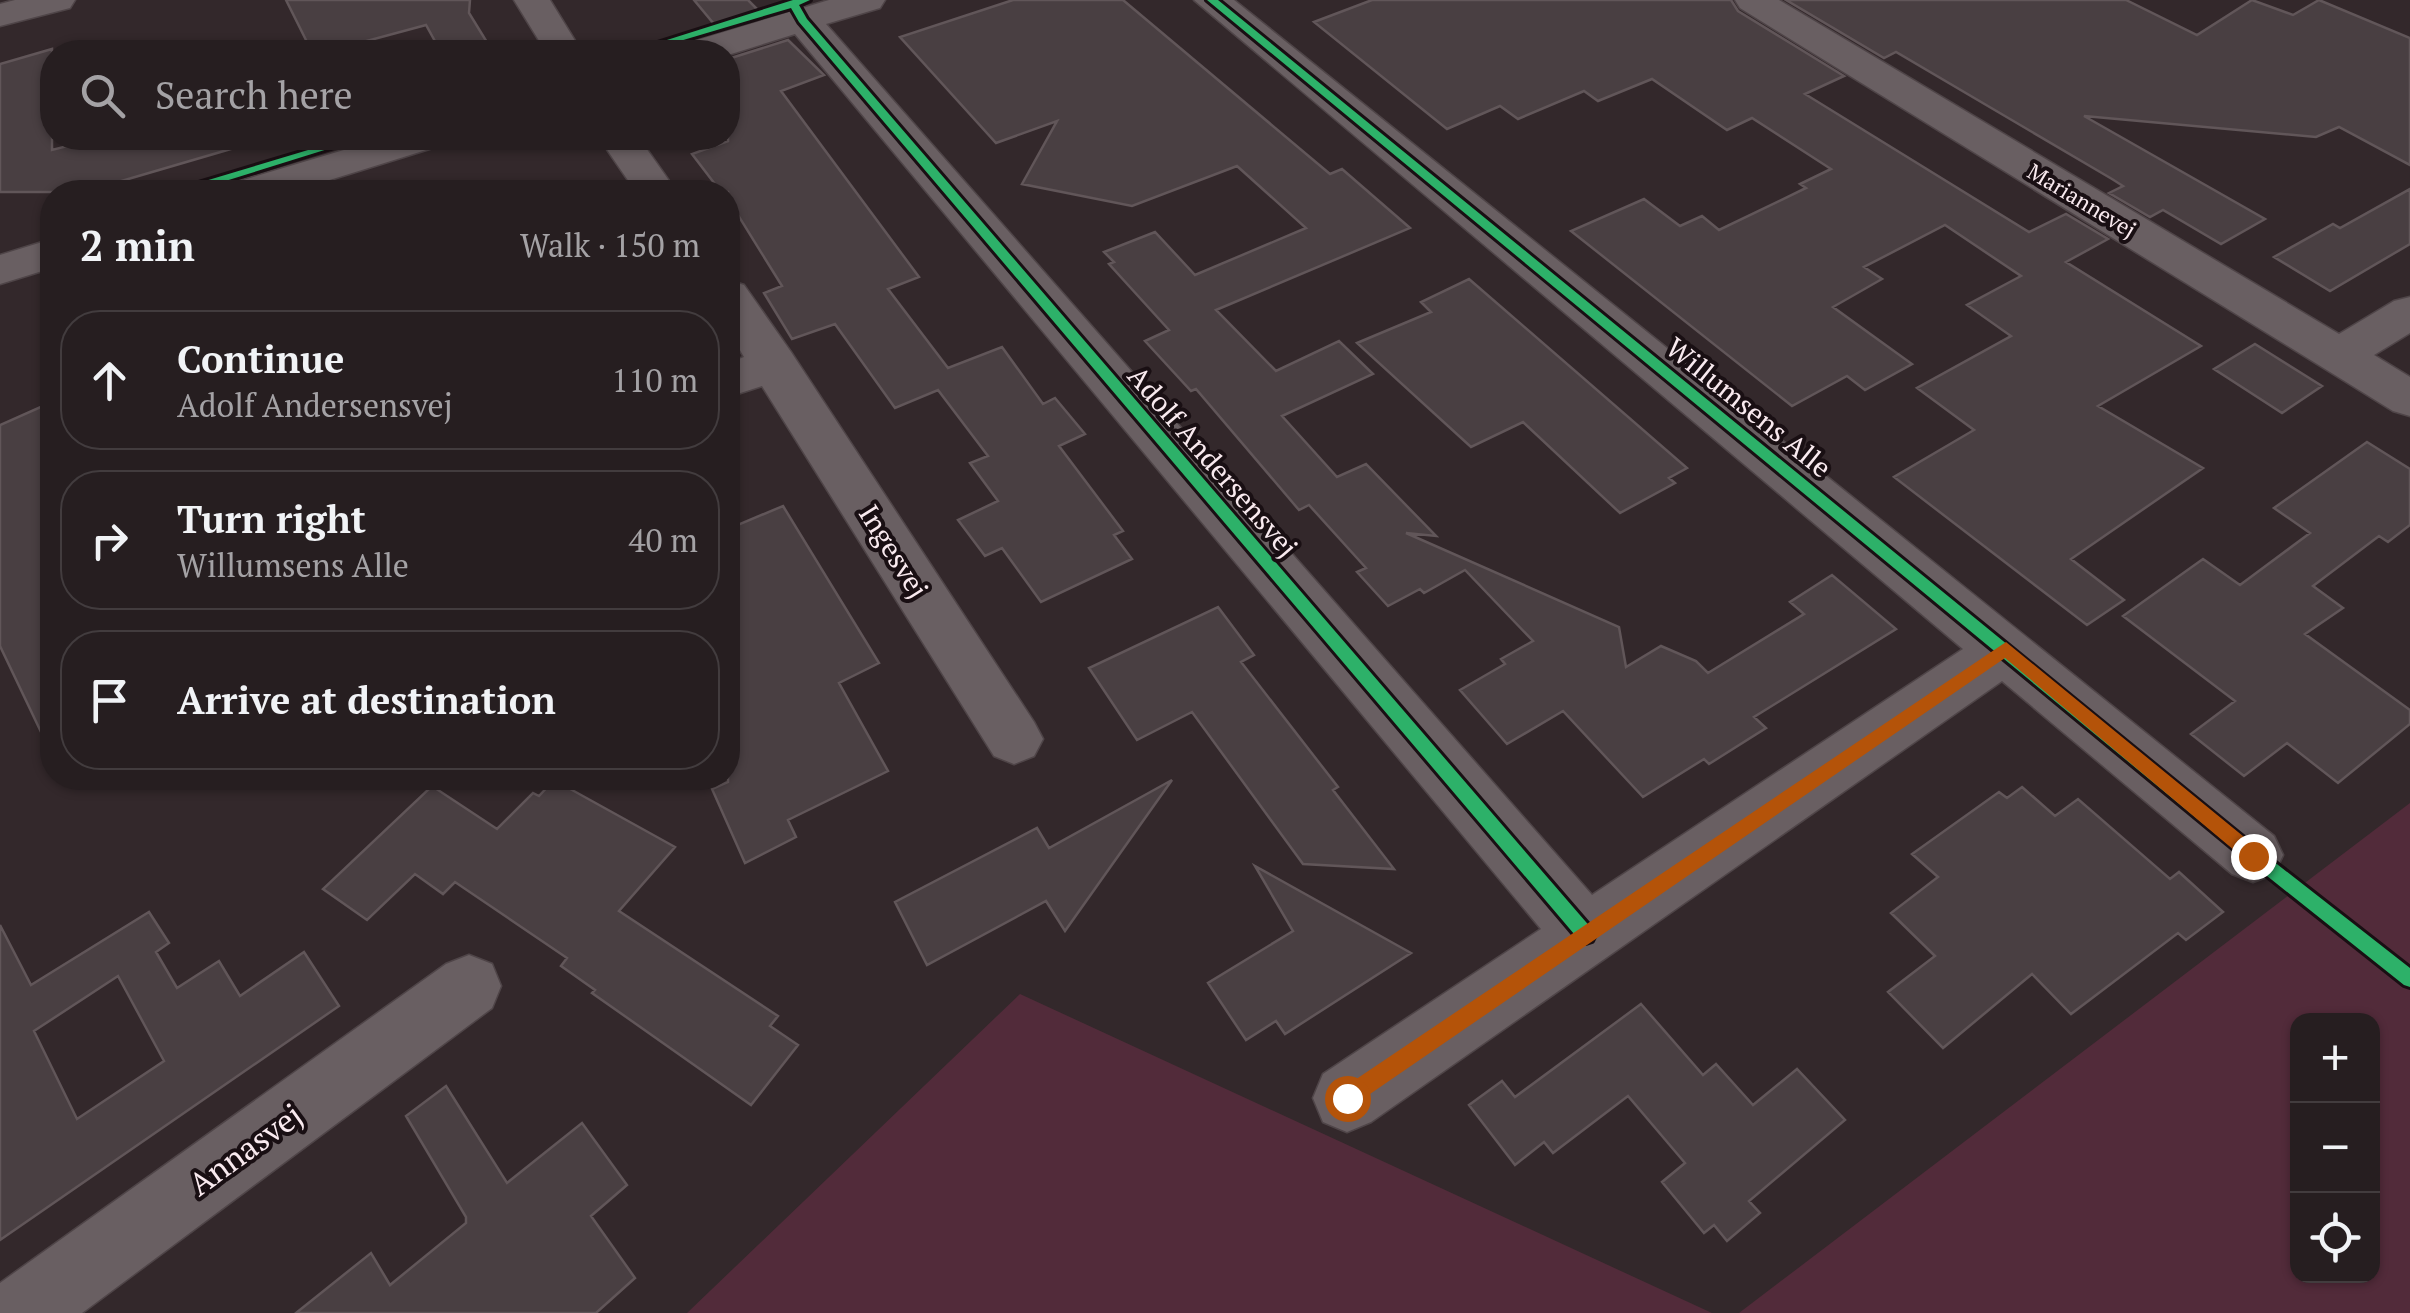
<!DOCTYPE html>
<meta charset="utf-8">
<style>
:root{--surface:#261e20;--page:#322b2d;--text:#f1f3f6;--muted:#a4a2a5;--line:#423c3e}
body{margin:0;font-family:"PT Serif",serif;background:var(--page);color:var(--text)}
.controls{position:absolute;right:30px;bottom:30px;display:grid;overflow:hidden;border-radius:20px;box-shadow:0 2px 8px #0004}
.controls button{width:90px;height:90px;display:grid;place-items:center;padding:0;border:0;border-bottom:2px solid var(--line);background:var(--surface);color:var(--text);font:50px sans-serif}
.stop{position:absolute;width:30px;height:30px;margin:-22px;border:8px solid #b45309;border-radius:50%;background:#fff}
.stop.end{background:#b45309;border-color:#fff;box-shadow:0 2px 10px #0008}
.list{margin:0;padding:0;list-style:none}
h2{display:flex;justify-content:space-between;align-items:center;height:130px;margin:0;padding:0 40px;font-size:42px}
h2 small{font-size:32px;font-weight:400;color:var(--muted)}
.list li{display:grid;grid-template-columns:65px 1fr auto;gap:30px;align-items:center;box-sizing:border-box;height:140px;margin:0 20px 20px;padding:0 20px;border:2px solid var(--line);border-radius:40px}
.list b{display:block;font-size:38px;white-space:nowrap}
.list p{margin:0;font-size:32px;white-space:nowrap;color:var(--muted)}
.list em{font-size:32px;font-style:normal;color:var(--muted)}
.icon{flex:none;width:55px;height:55px;fill:none;stroke:currentColor;stroke-width:2;stroke-linecap:round;stroke-linejoin:round}
.map{position:relative;flex:none;width:2410px;height:1313px;overflow:hidden}
.search{position:absolute;background:var(--surface);box-shadow:0 2px 8px #0004;left:40px;top:40px;width:700px;height:110px;display:flex;align-items:center;gap:25px;box-sizing:border-box;padding:0 35px;border-radius:40px;color:var(--muted);font-size:38px}
.panel{position:absolute;background:var(--surface);box-shadow:0 2px 8px #0004;left:40px;top:180px;width:700px;height:610px;border-radius:40px}
.map>svg:first-child{display:block}
.green{fill:#522b3a;fill-rule:evenodd}
.building{fill:#493f42;stroke:#615659;stroke-width:2.5;fill-rule:evenodd}
.lines{fill:none;stroke-linecap:round;stroke-linejoin:round}
.minor-casing{stroke:#4f4548;stroke-width:3}
.minor{fill:#695f62;fill-rule:evenodd}
.cycleway-casing{stroke:#190f13;stroke-width:6}
.cycleway{fill:#2db169;fill-rule:evenodd}
.route{fill:#b45309}
.labels{text-anchor:middle;dominant-baseline:central;stroke-width:8;stroke-linejoin:round;paint-order:stroke}
.far-street-label{font-size:22px;fill:#f9eaef;stroke:#190f13}
.street-label{font-size:28px;fill:#f9eaef;stroke:#190f13}
.near-street-label{font-size:32px;fill:#f9eaef;stroke:#190f13}
</style>
<div class="map">
<svg width="2410" height="1313" viewBox="0 0 2410 1313">
<rect width="100%" height="100%" fill="#33282b"/>
<!-- green -->
<path class="green" d="M2410 803V1313H1739ZM2298 1021H2372V1276H2298Z
M1020 994 1712 1313H687Z"/>
<!-- building -->
<path class="building" d="M286 0H470L469 13 493 52H441L426 25 326 52H312Z
M694 0H748L764 16 719 30Z
M1013 0H1123L1330 174 1342 169 1410 228 1216 310 1276 371 1339 341 1373 374 1282 416 1337 477 1366 464 1436 536 1406 533 1619 627 1626 667 1661 646 1696 661 1708 673 1804 614 1790 602 1832 575 1896 629 1754 717 1766 728 1709 764 1704 759 1643 797 1563 711 1507 744 1460 690 1505 664 1501 659 1533 641 1465 570 1424 593 1420 589 1388 606 1357 572 1366 568 1309 505 1299 510 1196 389 1191 391 1145 341 1169 330 1109 264 1114 262 1104 252 1155 232 1195 275 1306 228 1237 166 1132 206 1022 184 1057 121 996 143 900 37Z
M1372 0H1731L1738 11 1844 76 1805 94 2029 232 2066 214 2108 239 2066 262 2201 346 2098 406 2203 468 2071 559 2124 600 2087 625 1894 477 1974 430 1917 388 2011 336 1967 305 2021 276 1945 225 1864 267 1882 279 1833 307 1912 364 1865 390 1847 376 1792 406 1571 231 1644 199 1680 226 1702 216 1719 230 1806 188 1800 184 1831 169 1752 118 1727 130 1652 79 1598 101 1584 91 1518 119 1500 106 1447 129 1314 22Z
M1786 0H2126L2197 35 2252 0 2293 15 2319 0 2410 38V165L2339 127 2316 137 2084 116 2265 219 2221 244 2163 210 2150 217 2109 193 2123 186 2112 179 1896 52 1884 58Z
M788 40 824 75 781 91 919 277 888 289 948 368 1002 347 1043 404 1055 398 1085 434 1059 446 1123 531 1114 535 1132 559 1041 602 1002 548 985 556 958 520 998 501 970 463 988 456 938 390 895 408 835 324 792 339 764 293 782 286 728 199V192H721L692 154 728 141V59Z
M52 49V150L99 138H232L234 148 84 192H0V64Z
M2410 189V244L2330 291 2274 257 2333 224 2340 228Z
M1469 279 1687 468 1669 478 1675 483 1620 513 1523 422 1471 447 1357 343 1431 312 1421 302Z
M2255 344 2322 386 2282 413 2214 369Z
M52 402V755L0 646V425Z
M2367 442 2410 469V525L2388 542 2379 536 2313 586 2343 608 2305 634 2410 710V724L2338 783 2287 743 2244 776 2191 734 2235 701 2123 616 2203 559 2240 585 2310 533 2274 508Z
M783 506 879 663 839 683 888 771 788 820 796 837 745 863 712 789 728 782V529Z
M1218 607 1254 655 1241 662 1338 787 1333 790 1394 869 1303 864 1192 712 1137 740 1089 668Z
M554 780 675 847 619 911 778 1016 770 1026 798 1045 751 1105 592 993 595 990 561 966 567 958 455 882 443 894 415 874 367 920 323 889 432 786 497 829 533 793 539 796Z
M1172 780 1065 931 1046 901 927 965 895 902 1037 828 1049 848Z
M2022 787 2055 816 2078 799 2170 879 2179 872 2223 912 2186 940 2178 933 2071 1014 2032 974 1943 1048 1888 992 1935 956 1891 913 1938 877 1912 854 1999 792 2007 798Z
M1255 866 1411 953 1285 1034 1276 1021 1246 1040 1208 983 1293 931Z
M149 912 169 943 156 952 177 988 219 961 240 996 304 952 339 1006 0 1240V925L31 985ZM118 976 164 1061 77 1119 34 1031Z
M1641 1004 1703 1075 1716 1064 1753 1105 1797 1069 1845 1120 1749 1201 1760 1213 1727 1241 1714 1225 1704 1233 1662 1182 1685 1163 1628 1096 1553 1153 1544 1142 1515 1165 1469 1105 1502 1081 1515 1097Z
M446 1086 507 1183 582 1123 627 1185 591 1216 635 1278 596 1313H296L371 1253 390 1285 466 1223V1217L406 1116Z"/>
<g class="lines">
<defs>
<path id="minor" d="M15 0H75L70 8 0 26V4Z
M514 0H550L582 52H546Z
M829 0H885L880 8 826 24 1592 895 1963 649 1194 0H1234L2274 836 2283 855 2274 874 2253 882 2232 874 2002 681 1371 1122 1347 1132 1323 1122 1313 1098 1323 1074 1541 929 795 34 728 55 678 52 684 44Z
M1735 0H1779L2339 334 2394 301 2410 297V333L2374 355 2410 377V416L2393 411 2322 367 1740 8Z
M384 138H445L439 146 291 192H227L233 183Z
M599 138H639L677 192H636Z
M52 239V268L0 284V255Z
M728 280 744 285 791 352 1034 722 1043 739 1034 756 1014 764 994 756 762 386 728 397V363L744 357 728 330Z
M469 955 492 964 501 986 492 1008 82 1313H0V1283L446 964Z"/>
</defs>
<!-- minor casing -->
<use href="#minor" class="minor-casing"/>
<!-- minor -->
<use href="#minor" class="minor"/>
<defs>
<path id="cycleway" d="M793 0H810L799 5 807 19 1592 929 1595 935 1592 941 1586 943 1580 941 799 22 791 8 643 52H629Z
M1207 0H1218L2259 850 2410 968V987L2404 985 2247 860Z
M348 138H363L190 192H173L175 190Z"/>
</defs>
<!-- cycleway casing -->
<use href="#cycleway" class="cycleway-casing"/>
<!-- cycleway -->
<use href="#cycleway" class="cycleway"/>
</g>
<!-- route -->
<path class="route" d="M2006 642 2260 850V861H2247L2005 658 1354 1105H1340V1090Z"/>
<g class="labels">
<!-- far-street labels -->
<g class="far-street-label">
<text transform="translate(2082 200) rotate(31)">Mariannevej</text>
</g>
<!-- street labels -->
<g class="street-label">
<text transform="translate(1749 407) rotate(39)">Willumsens Alle</text>
<text transform="translate(1213 461) rotate(49)">Adolf Andersensvej</text>
<text transform="translate(894 551) rotate(58)">Ingesvej</text>
</g>
<!-- near-street labels -->
<g class="near-street-label">
<text transform="translate(245 1149) rotate(-36)">Annasvej</text>
</g>
</g>
</svg>
<div class="controls">
<button>+</button>
<button>−</button>
<button><svg class="icon" aria-label="locate" viewBox="0 0 24 24"><circle cx="12" cy="12" r="6"/><path d="M12 2v4M12 18v4M2 12h4M18 12h4"/></svg></button>
</div>
<div class="stop" style="left:1347px;top:1098px"></div>
<div class="stop end" style="left:2253px;top:856px"></div>
<div class="search"><svg class="icon" aria-label="search" viewBox="0 0 24 24"><circle cx="10" cy="10" r="6"/><path d="M15 15l6 6"/></svg>Search here</div>
<section class="panel">
<h2>2 min<small>Walk · 150 m</small></h2>
<ul class="list">
<li><svg class="icon" aria-label="ahead" viewBox="0 0 24 24"><path d="M12 20V5M6 11l6-6 6 6"/></svg><div><b>Continue</b><p>Adolf Andersensvej</p></div><em>110 m</em></li>
<li><svg class="icon" aria-label="right" viewBox="0 0 24 24"><path d="M7 20v-9h11M14 6l5 5-5 5"/></svg><div><b>Turn right</b><p>Willumsens Alle</p></div><em>40 m</em></li>
<li><svg class="icon" aria-label="arrive" viewBox="0 0 24 24"><path d="M6 21V4h12l-3 4 3 4H6"/></svg><div><b>Arrive at destination</b></div></li>
</ul>
</section>
</div>
